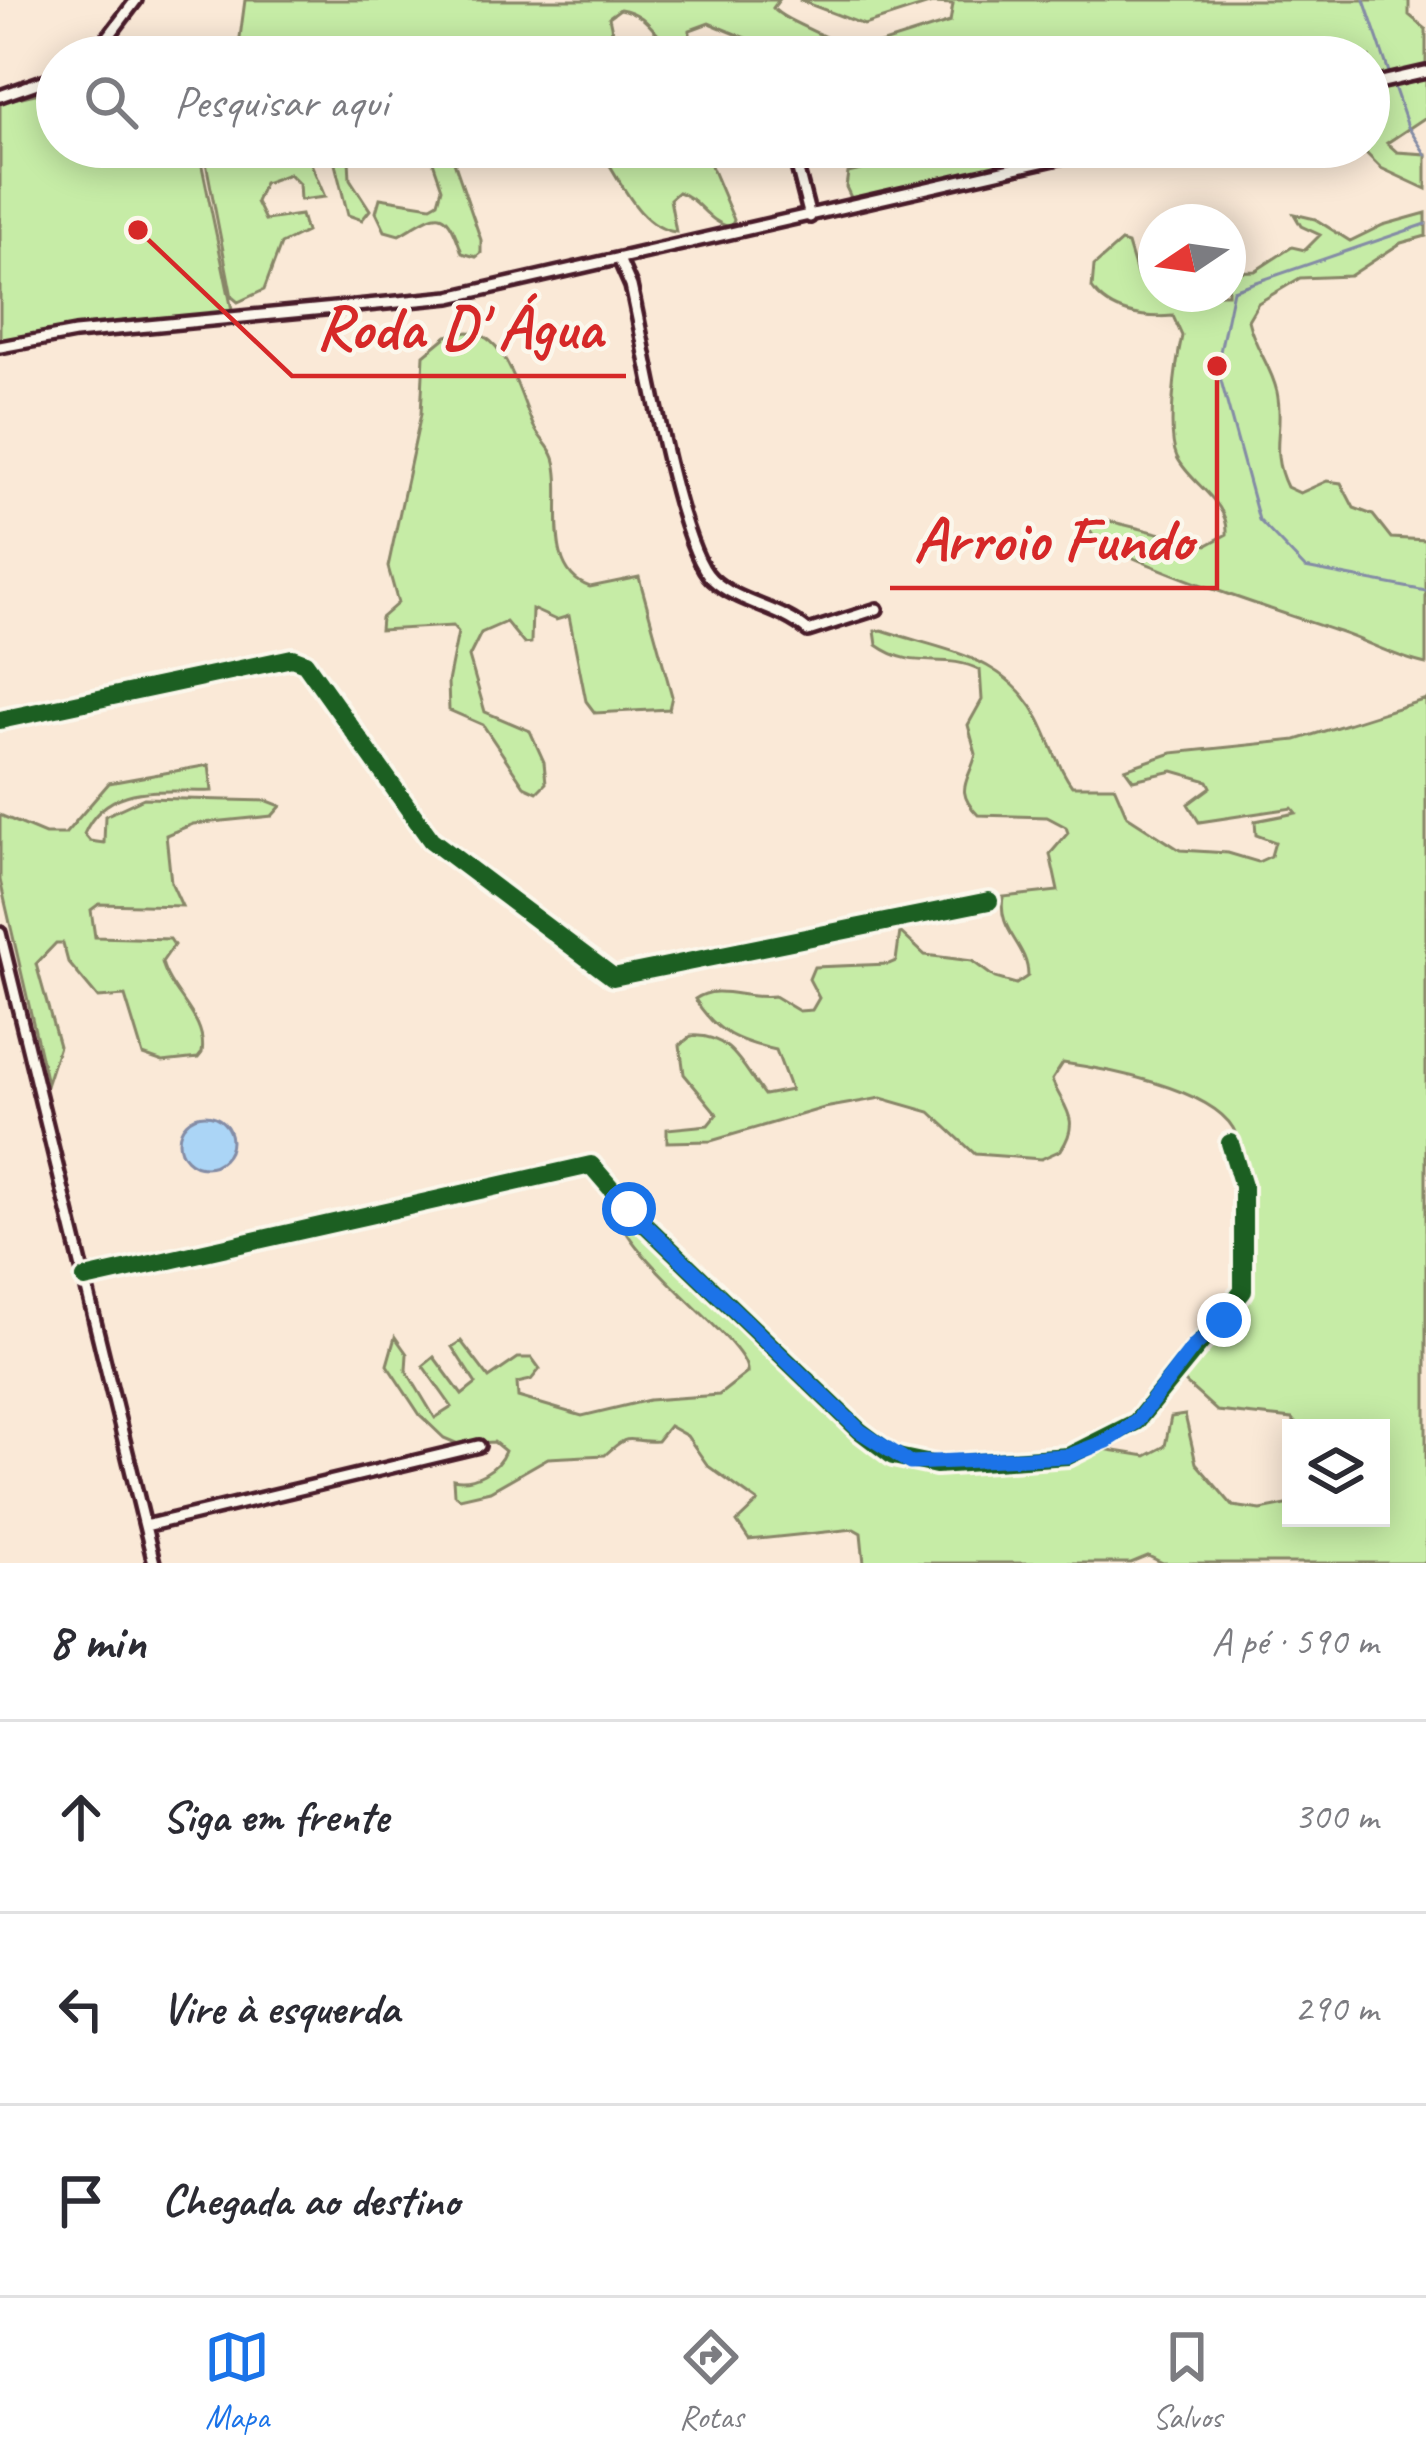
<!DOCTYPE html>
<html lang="pt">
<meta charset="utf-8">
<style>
:root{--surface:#fff;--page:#f7f7f7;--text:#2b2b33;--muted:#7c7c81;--line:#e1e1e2;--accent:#1a73e8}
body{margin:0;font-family:Caveat,sans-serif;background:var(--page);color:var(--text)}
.controls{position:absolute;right:36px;bottom:36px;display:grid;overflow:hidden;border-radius:0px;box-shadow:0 6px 30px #0003}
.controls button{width:108px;height:108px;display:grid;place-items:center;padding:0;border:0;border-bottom:3px solid var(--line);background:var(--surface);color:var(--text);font:60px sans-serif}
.compass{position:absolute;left:1138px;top:204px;width:108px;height:108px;border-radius:50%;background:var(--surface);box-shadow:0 6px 30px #0003;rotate:257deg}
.stop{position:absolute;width:36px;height:36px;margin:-27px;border:9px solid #1a73e8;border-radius:50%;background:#fff}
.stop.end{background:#1a73e8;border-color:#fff;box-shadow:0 3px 12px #0008}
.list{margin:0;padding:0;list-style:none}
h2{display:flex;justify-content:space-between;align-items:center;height:156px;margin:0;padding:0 48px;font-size:51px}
h2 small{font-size:39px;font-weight:400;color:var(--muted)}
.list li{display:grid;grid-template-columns:78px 1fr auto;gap:36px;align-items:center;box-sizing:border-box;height:192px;padding:0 48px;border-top:3px solid var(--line)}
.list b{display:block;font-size:45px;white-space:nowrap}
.list em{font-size:39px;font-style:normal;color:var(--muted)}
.icon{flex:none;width:66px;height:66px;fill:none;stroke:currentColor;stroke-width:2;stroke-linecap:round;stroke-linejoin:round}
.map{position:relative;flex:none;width:1426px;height:1563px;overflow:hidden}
.search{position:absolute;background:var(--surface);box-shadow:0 6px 30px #0003;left:36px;right:36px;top:36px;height:132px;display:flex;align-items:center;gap:30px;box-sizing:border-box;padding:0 42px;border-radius:66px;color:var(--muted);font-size:45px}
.sheet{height:732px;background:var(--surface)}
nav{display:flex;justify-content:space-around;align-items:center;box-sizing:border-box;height:168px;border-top:3px solid var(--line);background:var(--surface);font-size:33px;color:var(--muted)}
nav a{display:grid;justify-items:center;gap:6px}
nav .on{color:var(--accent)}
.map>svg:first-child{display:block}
.green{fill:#c6eca6;stroke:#888668;stroke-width:3}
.water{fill:#abd5f6;stroke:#848ca5;stroke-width:3}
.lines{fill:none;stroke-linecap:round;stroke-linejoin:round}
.stream{stroke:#848ca5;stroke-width:3}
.minor-casing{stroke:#4a1f2b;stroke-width:18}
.minor{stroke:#fbf7ec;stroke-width:9}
.cycleway-casing{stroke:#fbf7ec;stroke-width:26}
.cycleway{stroke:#1b5e20;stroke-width:18}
.route{stroke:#1a73e8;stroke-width:15}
.leader{fill:none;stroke:#d62828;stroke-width:4.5}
.callout-dot{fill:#d62828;stroke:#fbf7ec;stroke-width:4.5}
.callout-label{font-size:63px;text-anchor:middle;font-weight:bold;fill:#d62828;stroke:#fbf7ec;stroke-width:9;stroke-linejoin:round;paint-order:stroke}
</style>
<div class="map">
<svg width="1426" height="1563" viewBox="0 0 1426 1563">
<rect width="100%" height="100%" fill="#fae9d7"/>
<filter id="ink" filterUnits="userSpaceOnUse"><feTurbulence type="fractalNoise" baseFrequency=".00833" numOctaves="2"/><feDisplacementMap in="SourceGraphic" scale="24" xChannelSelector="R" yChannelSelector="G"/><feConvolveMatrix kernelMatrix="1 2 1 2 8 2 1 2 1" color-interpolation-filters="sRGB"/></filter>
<g filter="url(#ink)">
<!-- green -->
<path class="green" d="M245 0H779L773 8C784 22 839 39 861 57H792L709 23 690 30V43L679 52C654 40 652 14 620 9L609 17 612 31 623 40 629 57H190L198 50 239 45Z
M799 0H1409V15L1426 29V66L1399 73 1402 83 1426 78V117L1387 143 1397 152 1426 154V189L1381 168 1362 149 1369 147V57H881L880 44 950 22 953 4 932 3 864 25Z
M57 89V147H198L232 310 0 346V102Z
M203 147H399L349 159 350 179 370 210 362 220 348 215 335 164 325 153 312 154 310 161 325 197 300 200 299 184 289 174 264 183 256 202 265 220 301 215 306 232 281 244 264 290 238 302 232 297Z
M428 147H449L481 240V253L476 257 462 253C445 201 439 212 399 235L385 231 376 212 380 198 431 206 438 202 442 188Z
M598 147H703L734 220 731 227C706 222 700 199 678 192L670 199 676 232C636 227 620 176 598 147Z
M909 147 961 151 1092 147 854 204 846 187 848 173 890 163Z
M1426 213V236L1401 243 1350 276 1300 278 1258 303 1248 320C1254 347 1271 365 1277 392 1285 430 1268 448 1287 487L1300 493 1327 481 1341 483 1354 508 1373 515 1391 538 1426 540V664C1394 657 1369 642 1339 632 1256 604 1174 578 1095 541L1089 527 1101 519 1207 545 1227 534C1229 501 1191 485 1177 457 1166 433 1176 363 1182 336L1173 316C1144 319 1109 313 1092 288L1094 266 1121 242 1128 244 1138 277 1156 280V294H1228V272L1255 271 1292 247 1305 250 1320 235 1301 226 1294 214 1315 219 1350 241 1383 225Z
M468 332C507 333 520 398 534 427 539 438 550 446 554 458 566 495 540 570 590 587L639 577 672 696 669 709 595 713 586 701 569 616 556 620 532 609 531 643 524 644 506 622 481 633 469 657 485 712 530 731 544 762 546 783 537 792 524 786 483 725 449 710 448 682 458 632 453 626 380 630 381 618 398 603 388 567 421 414 424 355 447 336Z
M882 630C945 651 1005 655 1039 719 1051 742 1057 766 1072 786H1114L1127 816 1180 850 1228 853 1258 862 1271 856 1275 842 1256 835 1255 821 1296 813 1292 808 1199 822 1188 804 1211 787 1208 781 1173 771 1133 780 1125 769 1172 753 1296 740 1426 699V1563H1163L1148 1556 1131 1563H864L861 1533 854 1529 749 1540 737 1522 758 1502 708 1466 687 1436 669 1426 657 1441C626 1443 632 1430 605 1455L548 1458 490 1491 460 1498 454 1494 453 1479C473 1484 498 1470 505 1451L494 1442 458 1444 444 1438 420 1415 387 1365 395 1337 407 1354 406 1370 435 1418 452 1407 423 1366 434 1357 462 1395 476 1384 452 1347 461 1341 489 1378 518 1358H532L540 1369 531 1380 517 1383 518 1397 582 1416 649 1400 719 1395 747 1373C752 1342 624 1263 612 1200L671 1262 893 1462 942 1470 1062 1465 1103 1449 1146 1456 1165 1446 1171 1417 1185 1415 1196 1463 1233 1506 1261 1510 1291 1504V1518H1381V1428H1300L1292 1419 1217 1411 1185 1382C1187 1350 1228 1328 1243 1300 1254 1279 1252 1242 1250 1218 1249 1189 1248 1154 1233 1128 1209 1088 1106 1069 1063 1063L1052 1080C1063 1108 1082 1118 1061 1150L1041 1159 975 1154 930 1112 881 1098 824 1108 711 1141 667 1142V1129L708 1125 717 1114 684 1074 680 1045 691 1036C731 1033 744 1069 764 1095L791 1090 776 1050C740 1042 715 1033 695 999 719 983 744 1000 774 996L799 1011 812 1010 819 998 809 979 814 967 889 964 896 961 900 932 925 955 972 961 995 978 1016 984 1028 976C1028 944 997 932 1003 897L1058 891 1050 854 1068 833 1066 827 1047 817 978 815C953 789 969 782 976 754L968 725 982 700 980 670C943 651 916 673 877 645L875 631Z
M209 765 212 791C164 793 108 780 84 834L90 841 104 843 105 816 144 798 268 801 281 806 272 816 193 824 166 835 171 882 182 906 99 904 91 910 95 937 170 939 174 945 162 962C169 993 208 1018 202 1053L198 1058 163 1062 143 1055 125 996 98 998 68 962 63 943H56L36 964 59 1046 47 1083 0 880V815L45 834H65L109 783Z"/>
<!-- water -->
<path class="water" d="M179 1141a26 26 0 1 1 52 0a26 26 0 1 1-52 0Z"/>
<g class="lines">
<!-- stream -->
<path class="stream" d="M1364 0 1408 127 1426 155
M1426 224 1233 290 1217 366 1259 520 1305 568 1426 591"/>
<defs>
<path id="minor" d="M93 57 136 0
M1369 85 1426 72
M0 96 57 76
M792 147 810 217
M619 259 631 286C644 341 678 548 712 579 739 604 779 606 808 631L877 609
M0 347 75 333 450 297 1107 147
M0 720 292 658 305 663 431 840 613 977 989 901
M0 933 154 1563
M85 1279 591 1165 629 1209 860 1431 893 1456 936 1465 1068 1456 1136 1422 1243 1291V1186L1230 1143
M145 1526 479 1446"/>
</defs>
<!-- minor casing -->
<use href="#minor" class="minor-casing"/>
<!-- minor -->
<use href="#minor" class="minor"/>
<defs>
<path id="cycleway" d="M0 720 292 658 305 663 431 840 613 977 989 901
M85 1279 591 1165 629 1209 860 1431 893 1456 936 1465 1068 1456 1136 1422 1243 1291V1186L1230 1143"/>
</defs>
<!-- cycleway casing -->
<use href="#cycleway" class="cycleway-casing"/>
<!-- cycleway -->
<use href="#cycleway" class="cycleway"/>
</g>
</g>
<g class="lines" filter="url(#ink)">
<!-- route -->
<path class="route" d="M629 1209 860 1431 910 1463 1069 1456 1107 1441 1136 1422 1194 1346 1224 1320"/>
</g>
<!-- callouts -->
<path class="leader" d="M138 230L292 376H626M1217 366L1217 588H890"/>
<g class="callout-dot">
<circle cx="138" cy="230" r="12"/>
<circle cx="1217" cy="366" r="12"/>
</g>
<g class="callout-label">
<text x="459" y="348">Roda D' Água</text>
<text x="1053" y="560">Arroio Fundo</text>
</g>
</svg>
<div class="controls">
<button><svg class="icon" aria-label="layers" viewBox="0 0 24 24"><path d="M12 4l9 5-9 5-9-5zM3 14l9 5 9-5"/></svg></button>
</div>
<svg class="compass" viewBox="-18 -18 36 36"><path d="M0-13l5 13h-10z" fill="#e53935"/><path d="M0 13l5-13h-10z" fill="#7c7c81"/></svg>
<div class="stop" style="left:629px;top:1209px"></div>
<div class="stop end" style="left:1224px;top:1320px"></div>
<div class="search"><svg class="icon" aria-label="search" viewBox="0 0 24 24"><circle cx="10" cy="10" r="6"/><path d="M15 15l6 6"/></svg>Pesquisar aqui</div>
</div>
<section class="sheet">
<h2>8 min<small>A pé · 590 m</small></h2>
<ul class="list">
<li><svg class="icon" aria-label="ahead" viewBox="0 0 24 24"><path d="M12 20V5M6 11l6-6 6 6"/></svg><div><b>Siga em frente</b></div><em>300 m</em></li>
<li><svg class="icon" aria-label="left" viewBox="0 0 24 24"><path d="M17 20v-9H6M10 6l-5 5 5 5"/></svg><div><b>Vire à esquerda</b></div><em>290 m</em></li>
<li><svg class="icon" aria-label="arrive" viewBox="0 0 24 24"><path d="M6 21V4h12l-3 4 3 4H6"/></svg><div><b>Chegada ao destino</b></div></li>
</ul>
</section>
<nav>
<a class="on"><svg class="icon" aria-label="map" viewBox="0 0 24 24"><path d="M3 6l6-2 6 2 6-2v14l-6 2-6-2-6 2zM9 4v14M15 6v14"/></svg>Mapa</a>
<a><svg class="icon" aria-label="directions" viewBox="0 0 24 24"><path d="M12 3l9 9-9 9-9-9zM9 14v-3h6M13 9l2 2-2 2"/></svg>Rotas</a>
<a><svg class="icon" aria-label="saved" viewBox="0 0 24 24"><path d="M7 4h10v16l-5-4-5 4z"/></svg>Salvos</a>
</nav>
